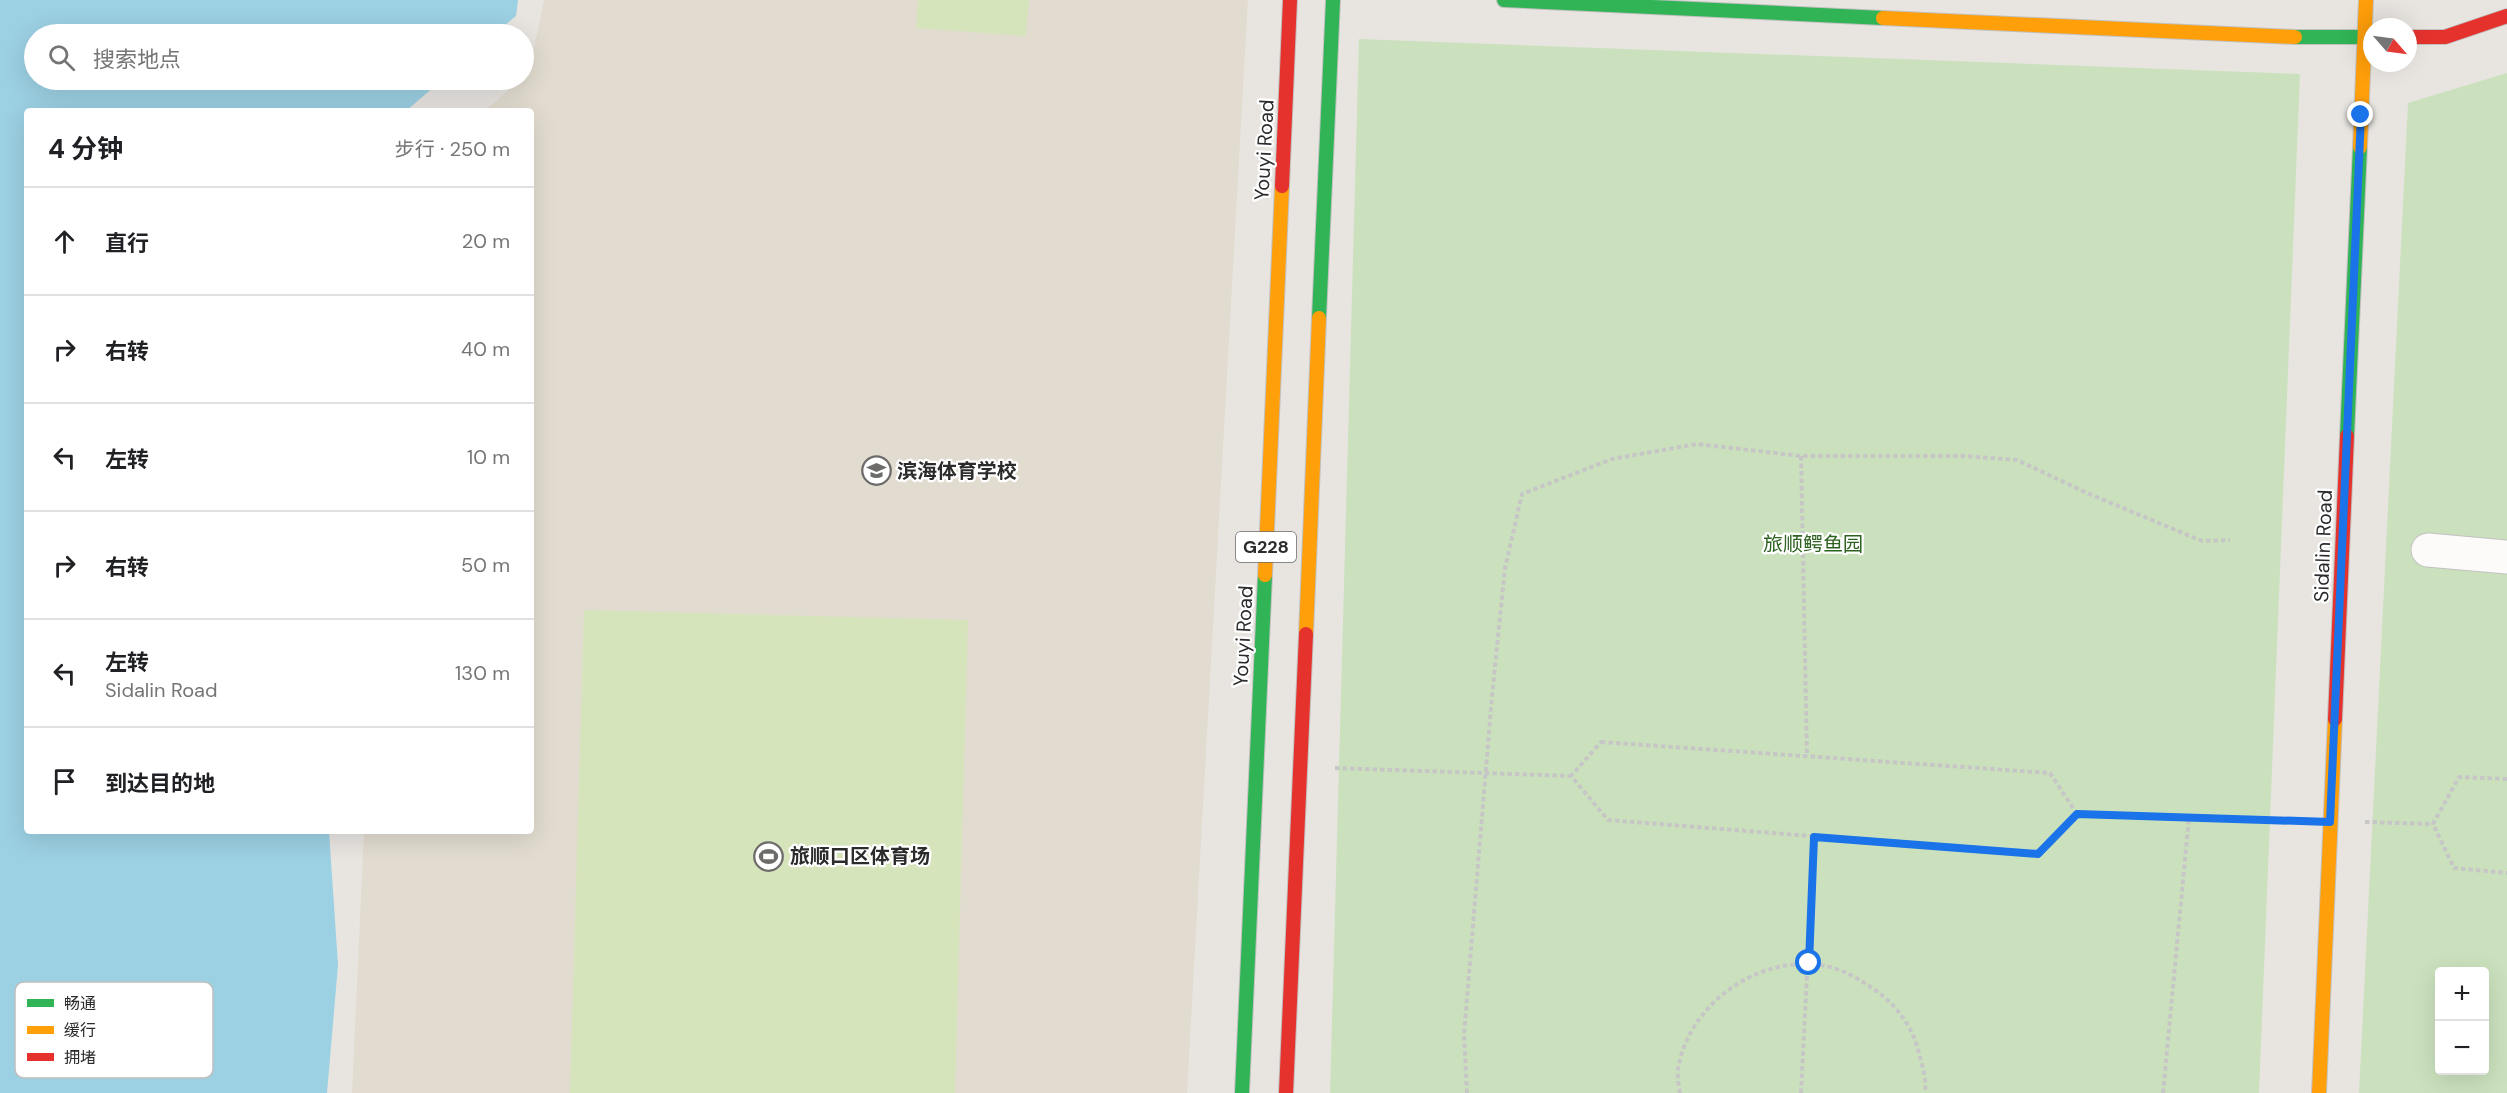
<!DOCTYPE html>
<html lang="zh">
<meta charset="utf-8">
<style>
:root{--surface:#fff;--page:#f6f6f6;--text:#202124;--muted:#757577;--line:#e0e0e0}
body{margin:0;font-family:"DM Sans","Noto Sans SC",sans-serif;background:var(--page);color:var(--text)}
.controls{position:absolute;right:18px;bottom:18px;display:grid;overflow:hidden;border-radius:6px;box-shadow:0 6px 24px #0002}
.controls button{width:54px;height:54px;display:grid;place-items:center;padding:0;border:0;border-bottom:2px solid var(--line);background:var(--surface);color:var(--text);font:30px sans-serif}
.compass{position:absolute;left:2363px;top:18px;width:54px;height:54px;border-radius:50%;background:var(--surface);box-shadow:0 6px 24px #0002;rotate:118deg}
.stop{position:absolute;width:18px;height:18px;margin:-14px;border:4px solid #1a73e8;border-radius:50%;background:#fff}
.stop.end{background:#1a73e8;border-color:#fff;box-shadow:0 2px 6px #0008}
.list{margin:0;padding:0;list-style:none}
h2{display:flex;justify-content:space-between;align-items:center;height:78px;margin:0;padding:0 24px;font-size:26px}
h2 small{font-size:20px;font-weight:400;color:var(--muted)}
.list li{display:grid;grid-template-columns:39px 1fr auto;gap:18px;align-items:center;box-sizing:border-box;height:108px;padding:0 24px;border-top:2px solid var(--line)}
.list b{display:block;font-size:22px;white-space:nowrap}
.list p{margin:0;font-size:20px;white-space:nowrap;color:var(--muted)}
.list em{font-size:20px;font-style:normal;color:var(--muted)}
.icon{flex:none;width:33px;height:33px;fill:none;stroke:currentColor;stroke-width:2;stroke-linecap:round;stroke-linejoin:round}
.map{position:relative;flex:none;width:2507px;height:1093px;overflow:hidden}
.search{position:absolute;background:var(--surface);box-shadow:0 6px 24px #0002;left:24px;top:24px;width:510px;height:66px;display:flex;align-items:center;gap:15px;box-sizing:border-box;padding:0 21px;border-radius:33px;color:var(--muted);font-size:22px}
.panel{position:absolute;background:var(--surface);box-shadow:0 6px 24px #0002;left:24px;top:108px;width:510px;height:726px;border-radius:6px}
.map>svg:first-child{display:block}
.education{fill:#e2dcd0}
.green{fill:#cbe1bd;fill-rule:evenodd}
.pitch{fill:#d5e4bb}
.water{fill:#9cd0e3}
.lines{fill:none;stroke-linecap:round;stroke-linejoin:round}
.street-casing{stroke:#c2c1c1;stroke-width:35}
.fast-casing{stroke:#c2c1c1;stroke-width:16}
.slow-casing{stroke:#c2c1c1;stroke-width:16}
.jam-casing{stroke:#c2c1c1;stroke-width:16}
.path{stroke:#c6c6c6;stroke-width:4;stroke-dasharray:4.5 3;stroke-linecap:butt}
.street{stroke:#fcfbfa;stroke-width:33}
.fast{stroke:#30b455;stroke-width:14}
.slow{stroke:#ff9f0a;stroke-width:14}
.jam{stroke:#e5322d;stroke-width:14}
.route{stroke:#1a73e8;stroke-width:8}
.labels{text-anchor:middle;dominant-baseline:central;stroke-width:4.5;stroke-linejoin:round;paint-order:stroke}
.shield{fill:#fff;stroke:#6b6b6b;stroke-width:1.5}
.shield-label{font-size:18px;font-weight:bold;fill:#2b2b2b}
.street-label{font-size:20px;fill:#2b2b2b;stroke:#fff}
.poi-label{font-size:20px;font-weight:bold;fill:#2b2b2b;stroke:#fff;text-anchor:start}
.park-label{font-size:20px;fill:#2e6221;stroke:#fff}
.key{fill:#fff;stroke:#bfbfbf;stroke-width:1.5}
.key-label{font-size:16px;fill:#2b2b2b}
</style>
<div class="map">
<svg width="2507" height="1093" viewBox="0 0 2507 1093">
<rect width="100%" height="100%" fill="#e8e5e1"/>
<!-- education -->
<path class="education" d="M544 0H1248L1187 1093H352L364 831H531V111H484L529 73Z"/>
<!-- green -->
<path class="green" d="M1359 39 2300 74 2259 1093H1330Z
M2507 73V1093H2359L2408 103ZM2440 972H2484V1070H2440Z"/>
<!-- pitch -->
<path class="pitch" d="M918 0H1029L1026 36 916 28Z
M584 610 968 620 955 1093H570Z"/>
<!-- water -->
<path class="water" d="M0 0H518L516 16 494 34H34V80H442L406 111H27V831H329L338 965 327 1093H0Z"/>
<g class="lines">
<defs>
<path id="street" d="M2428 550 2507 557"/>
<path id="fast" d="M1504 0 1883 18
M2295 37H2372
M1319 318 1333 0
M2347 436 2360 147
M1242 1093 1265 575"/>
<path id="slow" d="M1883 18 2295 37
M2360 147 2366 0
M1265 575 1282 186
M1306 634 1319 318
M2319 1093 2335 719"/>
<path id="jam" d="M2408 37H2445L2507 16
M1282 186 1290 0
M2335 719 2347 436
M1286 1093 1306 634"/>
</defs>
<!-- street casing -->
<use href="#street" class="street-casing"/>
<!-- fast casing -->
<use href="#fast" class="fast-casing"/>
<!-- slow casing -->
<use href="#slow" class="slow-casing"/>
<!-- jam casing -->
<use href="#jam" class="jam-casing"/>
<!-- path -->
<path class="path" d="M1801 456 1807 756
M1601 742 2050 773 2077 814 2038 854 1608 820 1571 776Z
M1335 768 1571 776
M2507 779 2459 777 2433 824 2454 868 2507 873
M2077 814 2297 821
M2365 822 2433 824
M1467 1093 1464 1034 1492 696 1505 568 1522 494 1612 459 1697 444 1801 456H1965L2017 460 2087 493 2202 541 2230 540
M1680 1093C1679 1086 1677 1077 1678 1070 1687 1009 1748 962 1809 964 1831 964 1854 975 1872 988 1895 1003 1912 1025 1919 1053 1922 1066 1927 1079 1925 1093
M1801 1093 1814 837
M2163 1093 2189 817"/>
<!-- street -->
<use href="#street" class="street"/>
<!-- fast -->
<use href="#fast" class="fast"/>
<!-- slow -->
<use href="#slow" class="slow"/>
<!-- jam -->
<use href="#jam" class="jam"/>
</g>
<g class="lines">
<!-- route -->
<path class="route" d="M1809 963 1814 837 2038 854 2077 814 2330 822 2361 115"/>
</g>
<!-- icons -->
<defs>
<symbol id="school-ring" viewBox="-11 -11 22 22"><circle r="9.5" fill="#fff" stroke="#6d6c6b" stroke-width="1.5"/><path d="M0-5L7-2L0 1L-7-2ZM-4 1L0 2.5L4 1V4Q0 6-4 4Z" fill="#6d6c6b"/></symbol>
<symbol id="stadium-ring" viewBox="-11 -11 22 22"><circle r="9.5" fill="#fff" stroke="#6d6c6b" stroke-width="1.5"/><path d="M0-5a6.5 5 0 1 0 0 10a6.5 5 0 1 0 0-10ZM-3.5-1.8h7v3.6h-7Z" fill="#6d6c6b"/></symbol>
</defs>
<g fill-rule="evenodd">
<use href="#school-ring" x="860" y="454" width="33" height="33"/>
<use href="#stadium-ring" x="752" y="840" width="33" height="33"/>
</g>
<g class="labels">
<!-- shield labels -->
<rect class="shield" x="1236" y="532" width="60" height="30" rx="4.5"/>
<g class="shield-label">
<text x="1266" y="547">G228</text>
</g>
<!-- street labels -->
<g class="street-label">
<text transform="translate(1264 150) rotate(-87)">Youyi Road</text>
<text transform="translate(2323 546) rotate(-88)">Sidalin Road</text>
<text transform="translate(1243 636) rotate(-87)">Youyi Road</text>
</g>
<!-- poi labels -->
<g class="poi-label">
<text x="897" y="471">滨海体育学校</text>
<text x="790" y="856">旅顺口区体育场</text>
</g>
<!-- park labels -->
<g class="park-label">
<text x="1813" y="544">旅顺鳄鱼园</text>
</g>
</g>
<!-- legend -->
<rect x="15" y="982" width="198" height="96" rx="9" class="key"/>
<rect x="27" y="999" width="27" height="8" fill="#30b455"/>
<rect x="27" y="1026" width="27" height="8" fill="#ff9f0a"/>
<rect x="27" y="1053" width="27" height="8" fill="#e5322d"/>
<g class="key-label">
<text x="64" y="1009">畅通</text>
<text x="64" y="1036">缓行</text>
<text x="64" y="1063">拥堵</text>
</g>
</svg>
<div class="controls">
<button>+</button>
<button>−</button>
</div>
<svg class="compass" viewBox="-18 -18 36 36"><path d="M0-13l5 13h-10z" fill="#e53935"/><path d="M0 13l5-13h-10z" fill="#757577"/></svg>
<div class="stop" style="left:1809px;top:963px"></div>
<div class="stop end" style="left:2361px;top:115px"></div>
<div class="search"><svg class="icon" aria-label="search" viewBox="0 0 24 24"><circle cx="10" cy="10" r="6"/><path d="M15 15l6 6"/></svg>搜索地点</div>
<section class="panel">
<h2>4 分钟<small>步行 · 250 m</small></h2>
<ul class="list">
<li><svg class="icon" aria-label="ahead" viewBox="0 0 24 24"><path d="M12 20V5M6 11l6-6 6 6"/></svg><div><b>直行</b></div><em>20 m</em></li>
<li><svg class="icon" aria-label="right" viewBox="0 0 24 24"><path d="M7 20v-9h11M14 6l5 5-5 5"/></svg><div><b>右转</b></div><em>40 m</em></li>
<li><svg class="icon" aria-label="left" viewBox="0 0 24 24"><path d="M17 20v-9H6M10 6l-5 5 5 5"/></svg><div><b>左转</b></div><em>10 m</em></li>
<li><svg class="icon" aria-label="right" viewBox="0 0 24 24"><path d="M7 20v-9h11M14 6l5 5-5 5"/></svg><div><b>右转</b></div><em>50 m</em></li>
<li><svg class="icon" aria-label="left" viewBox="0 0 24 24"><path d="M17 20v-9H6M10 6l-5 5 5 5"/></svg><div><b>左转</b><p>Sidalin Road</p></div><em>130 m</em></li>
<li><svg class="icon" aria-label="arrive" viewBox="0 0 24 24"><path d="M6 21V4h12l-3 4 3 4H6"/></svg><div><b>到达目的地</b></div></li>
</ul>
</section>
</div>
